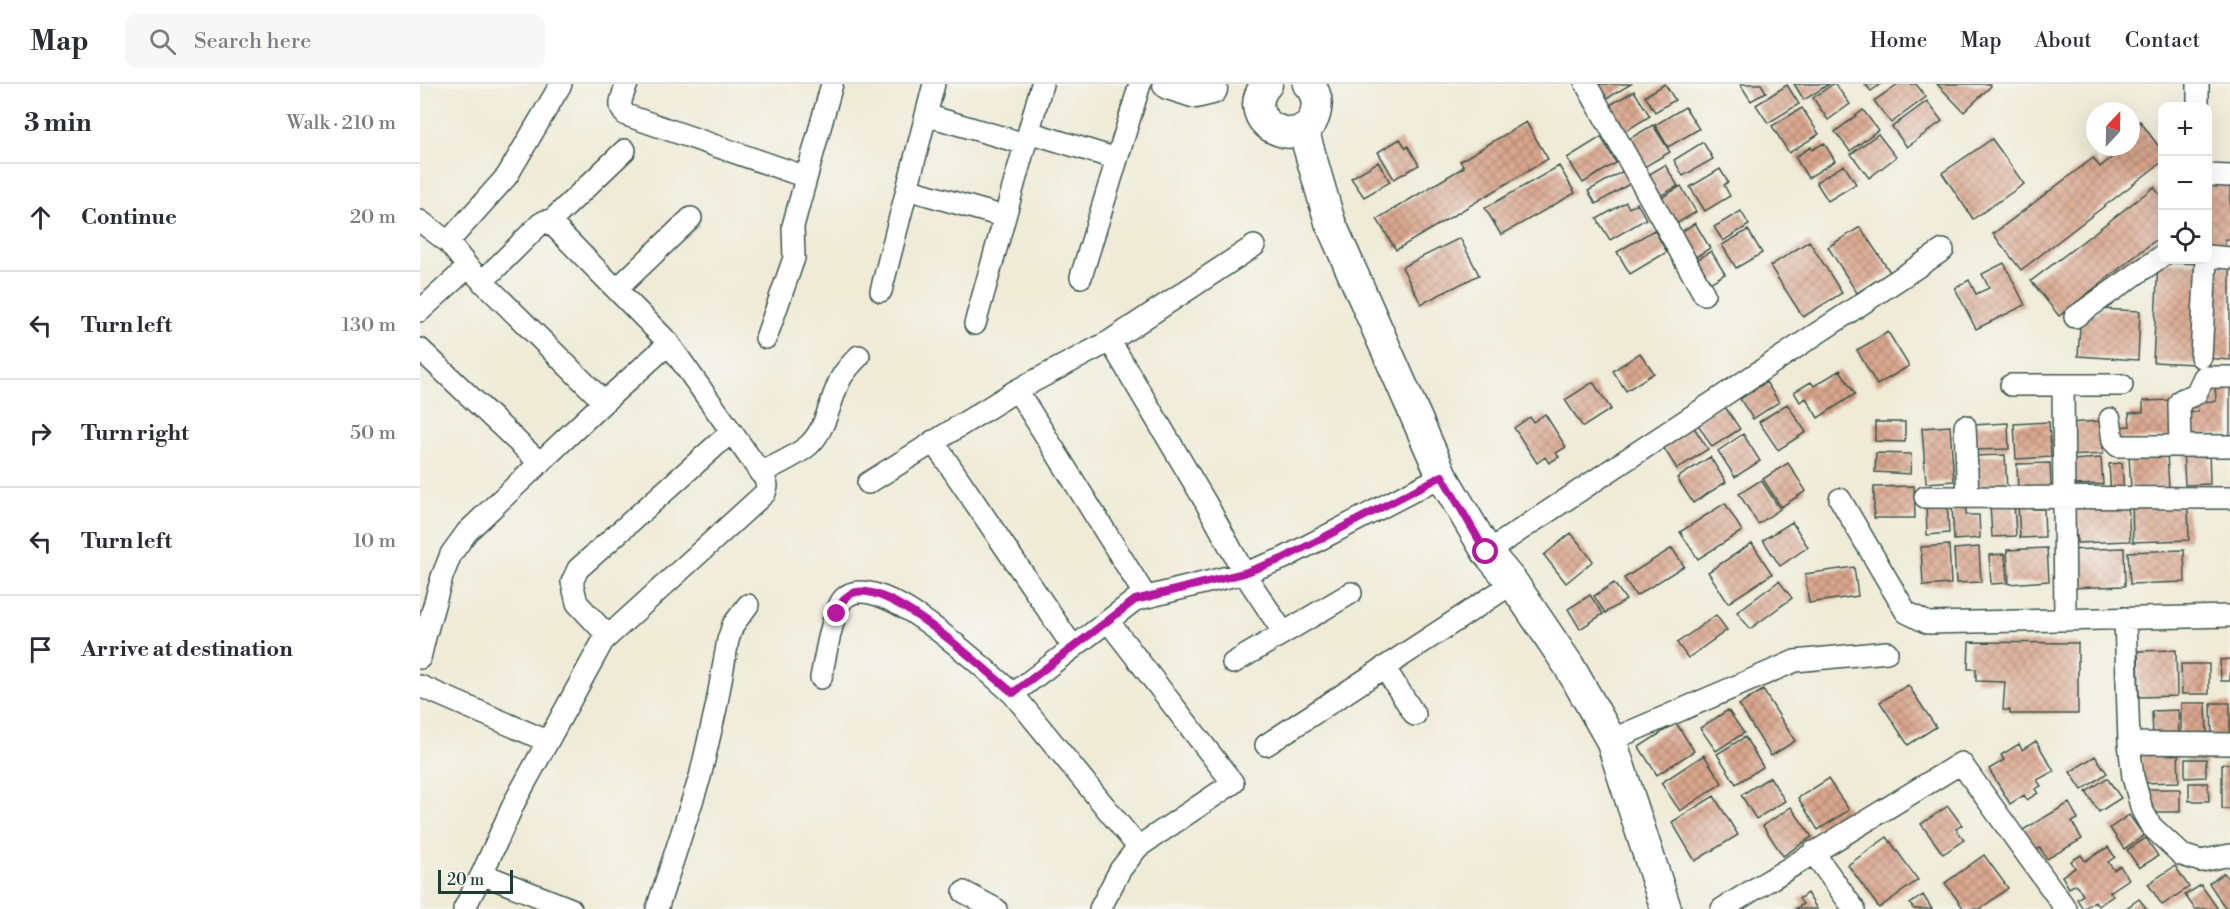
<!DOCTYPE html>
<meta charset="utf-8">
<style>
:root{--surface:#fff;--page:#f7f7f7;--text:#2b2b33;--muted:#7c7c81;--line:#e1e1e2}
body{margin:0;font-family:"Libre Bodoni",serif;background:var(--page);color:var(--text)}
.controls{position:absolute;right:18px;top:18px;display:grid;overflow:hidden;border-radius:12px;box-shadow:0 6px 24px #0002}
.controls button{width:54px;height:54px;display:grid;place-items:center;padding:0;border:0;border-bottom:2px solid var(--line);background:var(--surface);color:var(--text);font:30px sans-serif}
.compass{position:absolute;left:1666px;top:18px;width:54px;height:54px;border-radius:50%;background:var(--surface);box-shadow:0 6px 24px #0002;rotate:22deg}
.scale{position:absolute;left:18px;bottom:15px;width:75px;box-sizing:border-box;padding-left:6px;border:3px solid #1f3d34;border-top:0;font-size:16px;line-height:21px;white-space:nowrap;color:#1f3d34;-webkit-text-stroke:4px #f6f6f2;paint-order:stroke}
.stop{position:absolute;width:18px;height:18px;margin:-14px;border:4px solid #b5179e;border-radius:50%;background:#fff}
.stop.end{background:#b5179e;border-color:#fff;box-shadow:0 2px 6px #0008}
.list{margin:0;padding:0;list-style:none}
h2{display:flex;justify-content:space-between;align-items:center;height:78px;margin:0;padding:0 24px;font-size:26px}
h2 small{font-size:20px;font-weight:400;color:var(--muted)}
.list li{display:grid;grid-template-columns:39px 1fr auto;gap:18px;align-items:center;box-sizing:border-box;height:108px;padding:0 24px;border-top:2px solid var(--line)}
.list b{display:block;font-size:22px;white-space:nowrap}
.list em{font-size:20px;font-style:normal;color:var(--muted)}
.icon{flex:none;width:33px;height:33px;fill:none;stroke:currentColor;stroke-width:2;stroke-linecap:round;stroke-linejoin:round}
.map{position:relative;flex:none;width:1810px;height:825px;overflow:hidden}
header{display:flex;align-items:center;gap:36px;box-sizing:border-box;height:84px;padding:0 30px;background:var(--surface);border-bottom:2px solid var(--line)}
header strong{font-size:28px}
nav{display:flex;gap:33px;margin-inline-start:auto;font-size:21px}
.search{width:420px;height:54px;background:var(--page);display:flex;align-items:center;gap:15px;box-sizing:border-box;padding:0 21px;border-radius:12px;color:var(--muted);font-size:22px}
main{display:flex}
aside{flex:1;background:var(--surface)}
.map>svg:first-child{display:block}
.building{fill:url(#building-cross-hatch)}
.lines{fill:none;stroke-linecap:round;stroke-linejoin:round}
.street-casing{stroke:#3e574c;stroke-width:24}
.secondary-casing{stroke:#3e574c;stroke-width:33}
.street{stroke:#fff;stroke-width:21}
.secondary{stroke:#fff;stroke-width:30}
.route{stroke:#b5179e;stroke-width:8}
</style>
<header>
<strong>Map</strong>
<div class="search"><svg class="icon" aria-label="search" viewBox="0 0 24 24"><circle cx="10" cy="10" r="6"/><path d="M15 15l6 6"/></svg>Search here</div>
<nav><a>Home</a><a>Map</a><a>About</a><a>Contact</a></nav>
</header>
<main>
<aside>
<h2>3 min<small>Walk · 210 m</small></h2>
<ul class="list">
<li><svg class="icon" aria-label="ahead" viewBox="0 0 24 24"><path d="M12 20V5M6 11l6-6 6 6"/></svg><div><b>Continue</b></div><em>20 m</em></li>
<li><svg class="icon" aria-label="left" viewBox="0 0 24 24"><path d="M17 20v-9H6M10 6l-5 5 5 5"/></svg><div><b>Turn left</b></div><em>130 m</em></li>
<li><svg class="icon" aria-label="right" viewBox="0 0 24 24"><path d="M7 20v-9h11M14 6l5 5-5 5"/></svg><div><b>Turn right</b></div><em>50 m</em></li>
<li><svg class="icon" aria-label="left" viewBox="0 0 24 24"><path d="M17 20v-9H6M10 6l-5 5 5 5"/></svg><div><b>Turn left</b></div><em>10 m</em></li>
<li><svg class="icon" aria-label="arrive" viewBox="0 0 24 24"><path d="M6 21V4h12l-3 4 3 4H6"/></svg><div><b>Arrive at destination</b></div></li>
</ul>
</aside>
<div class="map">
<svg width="1810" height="825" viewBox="0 0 1810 825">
<defs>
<pattern id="building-cross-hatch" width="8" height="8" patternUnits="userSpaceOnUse" patternTransform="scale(1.5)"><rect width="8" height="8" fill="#daa68d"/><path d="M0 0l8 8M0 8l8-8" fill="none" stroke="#b08874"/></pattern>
</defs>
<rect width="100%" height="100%" fill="#f6f6f2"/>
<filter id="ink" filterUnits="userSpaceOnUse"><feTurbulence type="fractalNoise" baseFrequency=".0167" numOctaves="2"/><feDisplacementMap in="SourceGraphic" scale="12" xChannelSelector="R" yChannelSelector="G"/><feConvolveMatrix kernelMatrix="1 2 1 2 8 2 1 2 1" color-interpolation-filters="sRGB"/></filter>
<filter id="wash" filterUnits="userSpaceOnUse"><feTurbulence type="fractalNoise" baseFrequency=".008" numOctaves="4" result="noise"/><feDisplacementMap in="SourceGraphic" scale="24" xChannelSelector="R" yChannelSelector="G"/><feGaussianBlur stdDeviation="1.35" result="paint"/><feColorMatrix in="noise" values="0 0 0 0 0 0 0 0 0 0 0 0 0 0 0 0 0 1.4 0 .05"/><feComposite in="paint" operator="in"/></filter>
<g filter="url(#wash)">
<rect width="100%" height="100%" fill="#efebd7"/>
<g id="blocks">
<!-- building -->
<path class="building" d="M1177 0H1211L1186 15Z
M1245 0 1255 16 1235 28 1225 12Z
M1320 0H1341L1346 8 1331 17Z
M1374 0H1409L1384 16Z
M1413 0H1415L1430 20 1408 36 1393 14Z
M1445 0H1461L1451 7Z
M1478 0H1496L1506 13 1471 39 1454 17Z
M1517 0H1569L1571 2 1544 28Z
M1367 1 1379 20 1348 39 1336 21Z
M1214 7 1230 32 1199 51 1183 25Z
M1507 17 1522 37 1487 63 1472 43Z
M1265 23 1279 45 1248 63 1235 41Z
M1382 24 1399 50 1369 69 1352 42Z
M1443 26 1458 46 1430 67 1415 48Z
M1720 37 1742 67V78L1601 186 1573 150 1673 74 1680 83 1705 63H1711V59L1715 55 1711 50V44Z
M1106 38 1128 75 976 166 957 135 1044 83 1040 77Z
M1233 41 1250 68 1219 86 1202 59Z
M1458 50 1476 73 1449 94 1431 70Z
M1181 53 1196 79 1163 99 1147 74Z
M980 55 986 64 988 62 999 81 974 95 958 68Z
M1572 55 1604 100 1553 135 1522 89Z
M1283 58 1293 75 1263 92 1254 76Z
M1404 59 1415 77 1388 94 1375 73 1391 63 1392 66Z
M958 78 970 98 944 113 931 94Z
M1245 81 1258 102 1233 116 1221 95Z
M1424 81 1436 100 1408 117 1396 98Z
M1139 82 1155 109 1081 151 1065 124Z
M1300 85 1308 98 1304 101 1310 112 1285 127 1270 103Z
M1203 87 1211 99 1176 120 1168 107Z
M1788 93 1810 94V156L1805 155V166H1788Z
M1261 102 1276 128 1251 143 1236 117Z
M1734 103 1742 114V151L1639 232 1611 197Z
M1206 118 1209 124 1217 119 1226 135 1190 156 1177 135Z
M1321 127 1329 141 1303 157 1294 143Z
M1275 139 1290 164 1268 178 1253 153Z
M1440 143 1470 188 1437 209 1408 163Z
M1234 146 1247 168 1210 190 1197 168Z
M1328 146 1342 169 1316 184 1302 161Z
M1040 154 1059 191 1001 220 982 183Z
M1389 157 1422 209 1383 233 1350 182Z
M1291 167 1305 190 1283 203 1270 180Z
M1738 178 1780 180 1775 280 1733 278Z
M1584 179 1605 221 1556 245 1535 204 1549 196 1556 210 1569 204 1562 190Z
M1791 181 1810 182V276L1786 274Z
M1678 225 1720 227 1718 276 1658 272 1661 229 1678 230Z
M1468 248 1489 282 1457 301 1437 266Z
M1220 269 1234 289 1206 307 1193 287Z
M1420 286 1435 310 1398 334 1386 314 1380 318 1374 308 1391 298 1394 302Z
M1173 298 1191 325 1163 343 1145 316Z
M1346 298 1359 318 1333 335 1320 315Z
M1810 298V351L1766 352 1765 329 1778 328 1777 318 1796 317 1795 299Z
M1753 316 1755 353 1696 356V343L1710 342 1709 329 1723 328V317Z
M1303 320 1320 345 1292 363 1276 337Z
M1367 320 1386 348 1358 366 1339 338Z
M1125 330 1146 363 1136 369 1139 373 1129 379 1125 373 1117 379 1094 344 1110 333 1113 338Z
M1681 337 1683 370 1648 372 1646 339Z
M1455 338H1485V358L1455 357Z
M1629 338 1631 373 1596 375 1594 340Z
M1271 339 1288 365 1257 385 1240 358Z
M1588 339 1589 365 1553 366 1552 341Z
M1530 342 1534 397 1506 399 1502 344Z
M1323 350 1340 377 1315 393 1298 367Z
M1789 364 1790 400 1765 401 1763 366Z
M1456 369 1491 370 1490 390 1455 388Z
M1747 369 1749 404 1711 406 1709 371Z
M1585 371 1587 405 1555 406 1553 372Z
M1290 373 1306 398 1273 419 1257 394Z
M1681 374 1683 400 1652 401 1651 376Z
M1368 379 1386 407 1361 423 1343 395Z
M1630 379 1631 404 1598 406 1597 380Z
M1702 379 1704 412 1691 413 1689 380Z
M1341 396 1360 425 1338 440 1319 410Z
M1494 402 1495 434H1454V403Z
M1527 416 1529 449 1507 451 1506 417Z
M1708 417 1710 457 1657 459V452L1648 453 1647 423Z
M1712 417 1768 424 1769 456 1713 458Z
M1305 419 1322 447 1278 475 1260 448Z
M1611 419V425H1624L1625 453 1600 454 1598 420Z
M1594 420 1596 452 1572 453 1570 421Z
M1546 421V431H1559L1560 454 1534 456 1532 422Z
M1372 438 1388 463 1360 482 1343 456Z
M1151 449 1173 477 1146 499 1124 471Z
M1332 459 1352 490 1308 519 1288 488Z
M1529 461 1531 500 1503 502 1501 463Z
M1559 463 1561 498 1536 499 1534 465Z
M1252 464 1264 482 1216 512 1204 494Z
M1627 464 1629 497 1589 500 1587 466Z
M1704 464 1705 502 1648 504 1646 466Z
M1764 466 1765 498 1710 500 1708 468Z
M1585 470 1587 499 1571 500 1569 471Z
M1434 483 1438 512 1389 519 1385 490Z
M1359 497 1372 514 1330 545 1317 528Z
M1194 499 1206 516 1185 529 1174 512Z
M1170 511 1183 530 1160 545 1148 525Z
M1296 531 1307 546 1268 574 1257 559Z
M1549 558 1658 559V630H1590V626H1583L1585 598 1556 597V585H1548Z
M1756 566 1757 612 1719 613 1718 567Z
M1810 575V597H1801L1800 576Z
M1761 580H1789V610H1762Z
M1488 601 1516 643 1488 661 1460 618Z
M1343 606 1375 657 1351 672 1319 621Z
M1761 619H1786L1787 655 1761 656Z
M1791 619H1810V652L1792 653Z
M1308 626 1324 649 1296 667 1280 644Z
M1758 626 1759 654 1733 655 1732 627Z
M1256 639 1274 667 1237 691 1219 663Z
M1325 653 1343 683 1316 700 1297 670Z
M1616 657 1634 687 1617 696 1621 702 1615 705 1618 709 1607 716 1604 711 1590 720 1569 685 1584 676 1581 671 1599 660 1602 666Z
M1722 666H1758L1759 698 1722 699Z
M1284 671 1302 699 1260 727 1241 699Z
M1675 672 1687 689 1662 706 1650 688Z
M1765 675H1786V693L1765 694Z
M1802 680H1810V725H1802Z
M1350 693 1365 717 1336 735 1321 711Z
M1687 694 1701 714 1679 728 1666 708Z
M1408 695 1429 726 1398 746 1378 714Z
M1769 699H1788L1789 717H1769Z
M1725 705H1760V728H1726Z
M1294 712 1318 751 1275 777 1252 738Z
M1649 719 1658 735 1652 738 1662 755 1627 775 1620 764 1613 767 1601 747Z
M1528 722 1542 741 1536 745 1544 756 1523 770 1501 740Z
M1371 723 1392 753 1363 772 1343 742Z
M1709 731 1724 752 1704 765 1690 744Z
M1467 753 1498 796 1459 824 1428 781Z
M1726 754 1738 772 1719 784 1707 766Z
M1688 763 1695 773 1688 778 1694 786 1700 782 1709 795 1690 808 1693 812 1678 822 1675 817 1663 825 1657 815 1663 811 1656 800 1649 804 1642 792 1655 784 1651 777 1661 771 1665 777Z
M1564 771 1588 804 1560 825H1544L1525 799Z
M1755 782 1769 803 1742 821 1728 800Z
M1804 789 1810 797V823L1806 825 1789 799Z
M1781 801 1798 825H1775L1765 811Z
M1387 809 1397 825H1375L1383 820 1379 815Z
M1503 811 1512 825H1494L1490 820Z
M1719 815 1727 825H1705Z"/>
</g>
</g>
<g filter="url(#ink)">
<use href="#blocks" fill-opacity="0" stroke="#3e574c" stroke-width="1.5"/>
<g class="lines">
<defs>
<path id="street" d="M207 0C203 11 196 22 206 31L386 93
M1166 0 1284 210
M1778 22V0
M506 31 605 60
M609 48 697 75
M1788 91 1810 92
M487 105 585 133
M0 137 28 158 87 92 141 0
M130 138 205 66
M1788 172 1810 174
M661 193 720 0
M62 198 120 140 125 137 130 138 247 257 246 262 184 318
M197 205 271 134
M461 207 514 0
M0 227 48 183
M1655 233 1742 172
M555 240 622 0
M346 254 374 174 373 142 412 0
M690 257 786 419 824 489 863 548
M0 265 120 379
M1781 273 1786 176
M1591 301H1702
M1643 301 1645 535
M597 306 726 513
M1690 335 1693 357 1698 362H1810
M1545 342 1548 413
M513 357 653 563
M1760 362 1759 320 1761 316 1776 310 1784 293H1810
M340 389C356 381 375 373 389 361 407 344 410 315 421 294 426 285 432 279 439 272
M448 399 597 306 690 257 834 162
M1505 413 1810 414
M1420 415 1486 528 1508 539 1810 532
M1067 468 1523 166
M1705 534 1709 659 1713 693 1722 726 1731 742 1762 771 1781 777 1810 771
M0 549 5 553 0 574
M188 552 157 519 152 498 158 485 311 348
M5 553 22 493 31 470 47 448 184 318 48 183 28 158
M813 579 931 509
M964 583 995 631
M401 594C405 574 411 535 421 518 450 474 569 589 593 610
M0 602 127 657
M1191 656 1375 577 1467 568
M1709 659 1810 660
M846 661 1093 499
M718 763 593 610 715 516 824 489 862 475 1022 392
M1393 768 1434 825
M62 790 95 717 183 557 345 409 347 402 345 395 247 257
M544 808 576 825
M44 825 62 790 151 825
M237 825 280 693 296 624 308 556 313 541 328 521
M680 825 700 786 718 763 813 699 688 537
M1302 825 1541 679 1646 825"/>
<path id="secondary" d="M748 0 776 9 792 5 789 0
M847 0C813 40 888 72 896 26 898 16 895 7 888 0
M883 45 910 138 1022 392 1067 468 1093 499 1149 582 1191 656 1246 825"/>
</defs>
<!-- street casing -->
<use href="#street" class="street-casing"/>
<!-- secondary casing -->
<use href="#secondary" class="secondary-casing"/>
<!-- street -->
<use href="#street" class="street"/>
<!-- secondary -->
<use href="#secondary" class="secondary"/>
</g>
</g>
<g class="lines" filter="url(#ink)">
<!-- route -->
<path class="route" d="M417 530C420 522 423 513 433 509 469 495 565 586 593 609L715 516 824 489 862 475 1022 392 1066 468"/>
</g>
</svg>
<div class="controls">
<button>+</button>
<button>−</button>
<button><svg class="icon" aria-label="locate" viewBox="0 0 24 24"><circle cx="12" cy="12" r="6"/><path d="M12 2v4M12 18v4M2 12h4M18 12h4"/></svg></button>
</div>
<svg class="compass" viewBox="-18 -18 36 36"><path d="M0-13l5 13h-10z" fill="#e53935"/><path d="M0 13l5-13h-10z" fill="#7c7c81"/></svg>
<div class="scale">20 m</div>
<div class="stop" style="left:1066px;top:468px"></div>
<div class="stop end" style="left:417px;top:530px"></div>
</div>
</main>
